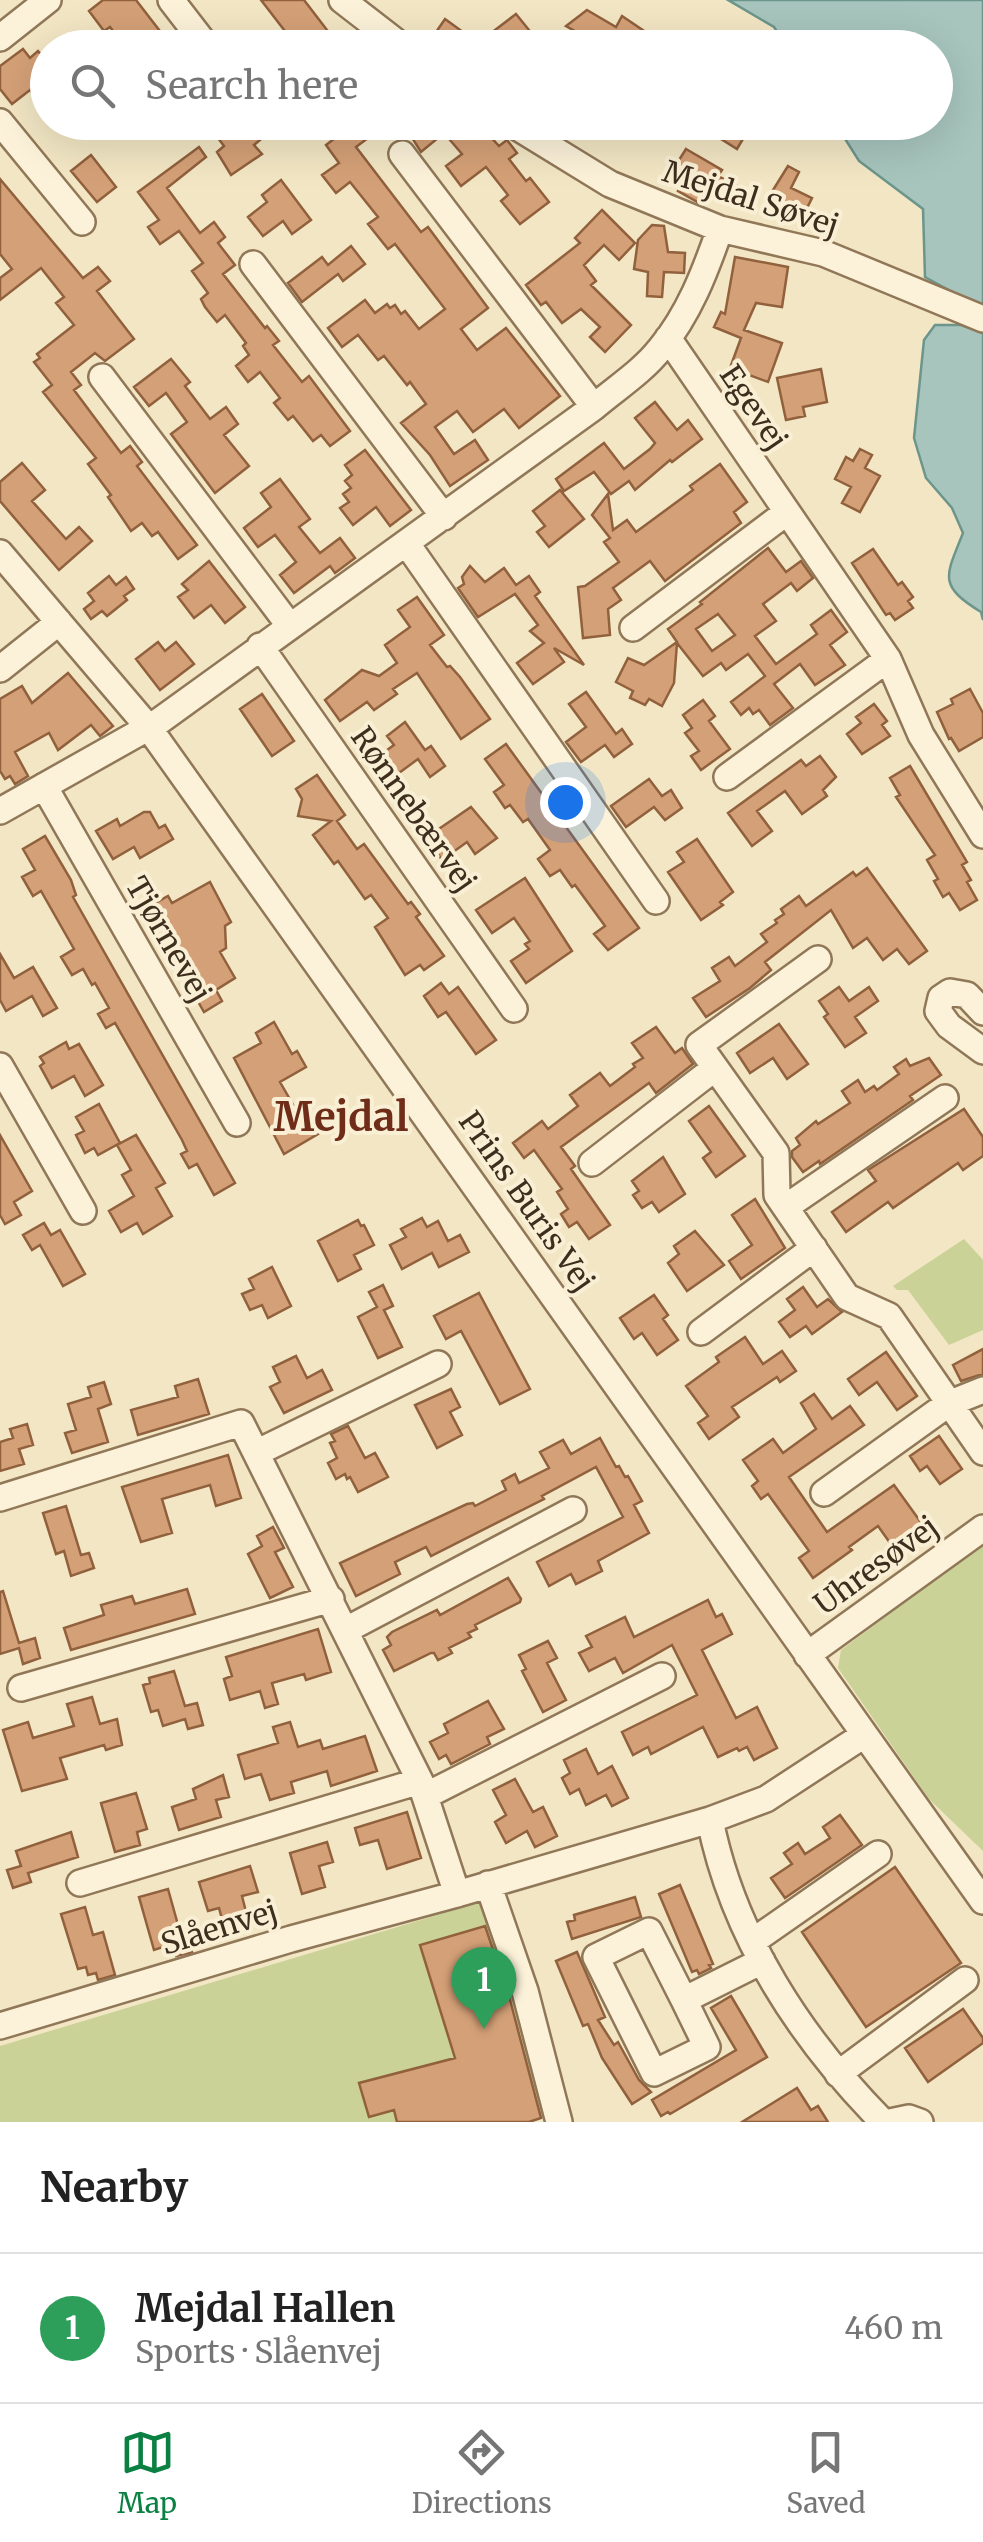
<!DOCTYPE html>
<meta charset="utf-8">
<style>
:root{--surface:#fff;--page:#f2f2f2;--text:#222;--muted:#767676;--line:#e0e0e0;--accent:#0b8043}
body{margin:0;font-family:Merriweather,serif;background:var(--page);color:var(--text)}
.you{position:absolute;left:565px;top:802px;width:35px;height:35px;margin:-25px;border:8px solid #fff;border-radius:50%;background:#1a73e8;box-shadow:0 0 0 15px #1a73e833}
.badge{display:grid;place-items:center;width:65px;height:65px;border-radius:50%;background:var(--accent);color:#fff;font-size:32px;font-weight:700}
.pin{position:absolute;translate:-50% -82px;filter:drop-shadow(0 2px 5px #0008)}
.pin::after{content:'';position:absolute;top:52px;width:35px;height:30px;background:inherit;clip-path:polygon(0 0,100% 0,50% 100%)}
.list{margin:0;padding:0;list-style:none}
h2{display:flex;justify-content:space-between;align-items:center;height:130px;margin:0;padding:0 40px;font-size:42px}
h2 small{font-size:32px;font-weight:400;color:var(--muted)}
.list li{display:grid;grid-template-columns:65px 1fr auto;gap:30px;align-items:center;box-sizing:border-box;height:150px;padding:0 40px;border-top:2px solid var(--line)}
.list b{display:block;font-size:38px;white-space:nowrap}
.list p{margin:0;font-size:32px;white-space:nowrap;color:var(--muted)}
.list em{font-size:32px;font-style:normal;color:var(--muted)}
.icon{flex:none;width:55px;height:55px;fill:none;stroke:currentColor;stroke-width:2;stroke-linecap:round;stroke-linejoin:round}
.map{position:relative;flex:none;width:983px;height:2122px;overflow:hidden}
.search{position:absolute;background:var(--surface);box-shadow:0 10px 40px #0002;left:30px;right:30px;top:30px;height:110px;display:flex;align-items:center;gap:25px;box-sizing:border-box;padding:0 35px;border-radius:55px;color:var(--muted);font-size:38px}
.sheet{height:280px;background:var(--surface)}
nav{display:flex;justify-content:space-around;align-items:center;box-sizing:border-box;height:140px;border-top:2px solid var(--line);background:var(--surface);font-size:28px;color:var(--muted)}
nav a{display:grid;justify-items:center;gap:5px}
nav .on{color:var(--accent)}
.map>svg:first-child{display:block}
.green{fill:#cad297}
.water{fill:#a7c5bd;stroke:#6c958c;stroke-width:2.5}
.building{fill:#d4a077;stroke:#91603c;stroke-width:2.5;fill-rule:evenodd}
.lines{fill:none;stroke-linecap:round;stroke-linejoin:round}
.minor-casing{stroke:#907758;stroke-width:30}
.minor{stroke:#fcf2d9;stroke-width:25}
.labels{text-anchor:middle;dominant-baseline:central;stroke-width:8;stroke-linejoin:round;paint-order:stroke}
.street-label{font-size:30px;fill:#3e2e1e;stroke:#f9efd5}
.district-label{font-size:40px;font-weight:bold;fill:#6f2d19;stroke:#f9efd5}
</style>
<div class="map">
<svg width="983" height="2122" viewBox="0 0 983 2122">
<rect width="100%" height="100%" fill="#f2e6c4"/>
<!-- green -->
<path class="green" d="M964 1239 983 1260V1330L949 1345 908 1290H897L893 1286Z
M983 1544V1851L929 1799 838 1668 841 1650Z
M484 1901 555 2115 530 2122H0V2046Z"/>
<!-- water -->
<path class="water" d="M728 0H983V309L925 277 923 209 859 161 835 123 936 122V48L787 47 774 27Z
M935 325H961L983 333V620L981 612C937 585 946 576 963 533L952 508 926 478 914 438 924 340Z"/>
<!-- building -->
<path class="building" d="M103 0H136L173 48H133L128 40 123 44 110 27 104 31 89 11Z
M261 0H304L327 30 305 48H298Z
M587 10 616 27 622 16 650 35 643 48H591L594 42 566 26Z
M516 14 533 35 517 48H446L432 38 445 19 478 43Z
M23 49 30 58 38 51 48 63V111L30 90 12 104 0 89V66Z
M206 122H258L267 134 254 145 262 154 231 175 217 152 224 146Z
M356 122H363L372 135 356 147 421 232 428 227 488 308 461 329 477 350 506 328 560 396 519 428 504 409 473 432 457 411 435 427 454 454 475 440 488 460 450 486 430 455 401 423 426 404 410 382 407 385 384 356 378 360 358 335 342 347 328 328 365 300 375 313 387 304 390 308 395 305 401 314 405 311 419 329 445 309 395 244 388 249 368 224 378 217 350 182 336 193 322 175 339 163 326 145Z
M402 122H462L469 130 478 123 499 146 507 140 517 153 509 159 526 181 530 178 549 202 520 224 501 201 508 195 486 167 461 186 446 166 462 154 444 133 421 152Z
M716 122H753L737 149 710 132Z
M199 147 206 157 167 188 200 233 214 222 225 237 218 243 235 265 223 274 265 328 267 326 279 341 273 345 302 382 309 376 350 431 330 446 321 435 313 441 293 416 288 420 274 403 280 398 260 372 248 382 236 366 249 355 243 346 246 343 225 315 217 322 205 307 201 299 208 293 192 271 203 263 179 231 160 244 148 227 159 220 138 192Z
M686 149 722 170 718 176 743 189 734 205 709 192 701 204 678 191 685 179 672 171Z
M91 155 116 187 97 202 71 171Z
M788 166 799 172 791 188 812 198 803 216 768 198Z
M0 179 83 278 98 267 110 281 97 291 134 339 105 361 95 353 71 372 81 385 74 390 121 453 130 446 142 462 137 466 197 545 178 559 158 532 152 536 142 523 131 531 108 497 111 495 88 464 96 458 43 392 52 385 34 362 40 358 37 354 74 325 56 303 64 297 41 268 0 300V278L12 269 0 254Z
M281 180 311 220 292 234 283 221 263 236 248 217 267 202 262 195Z
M602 210 635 243 619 260 604 245 584 265 596 281 591 285 631 325 605 352 590 337 600 327 581 309 562 323 546 302 541 305 526 285 580 243 575 238Z
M652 225 664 226 668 252 685 253 684 273 664 272 662 297 647 296 648 272 634 269 638 240Z
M351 246 365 264 343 281 338 274 302 302 288 283 322 257 328 265Z
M735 257 788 267 782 307 756 303 744 330 782 343 768 382 730 368 741 338 714 327 721 312 725 314Z
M171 359 190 382 185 386 210 419 226 407 238 424 224 435 249 466 215 493 171 434 187 422 166 393 149 406 134 387Z
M821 369 827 402 803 407 805 416 786 420 777 378Z
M655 402 677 430 688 420 702 439 672 462 670 460 635 490 629 481 611 494 594 472 564 491 556 479 604 443 624 469 650 449 655 443 635 418Z
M860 449 872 455 865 468 880 476 860 512 842 503 851 487 835 479 846 457 853 461Z
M365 450 411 510 390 526 376 507 353 525 340 508 349 502 343 494 351 488 345 481 352 475 345 465Z
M22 463 45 490 32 501 66 539 79 527 92 541 59 570 0 501V482Z
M720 464 747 502 734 512 741 523 665 581 650 561 613 588 621 600 608 609 610 635 583 638 578 587 585 586 619 562 604 542 610 538 592 515 608 494 613 530 627 520 636 532 693 490 690 486Z
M280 479 310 519 299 527 320 553 340 538 355 558 335 573 330 566 294 593 280 575 296 562 275 535 258 547 244 528 271 507 261 493Z
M560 490 584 519 549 547 537 532 545 526 533 511Z
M768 548 786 572 801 561 813 578 797 591 791 583 763 604 776 621 755 636 776 664 817 634 811 625 831 610 847 632 830 645 845 665 815 685 800 664 774 684 793 708 770 725 759 710 753 714 749 708 741 715 731 702 765 676 748 654 726 670 721 663 703 676 677 643 674 683 662 706 649 699 645 705 630 698 633 691 616 682 628 658 644 665 677 642 668 629 702 604 700 602ZM718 614 735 635 712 651 696 629Z
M873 549 898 585 902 582 913 597 908 601 913 608 895 620 890 613 886 615 852 563Z
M209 561 245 607 225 623 211 605 194 618 178 597 188 590 182 584Z
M470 566 485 582 504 568 516 585 529 576 540 592 535 596 584 665 554 648 564 662 533 684 517 663 544 643 530 631 538 625 515 594 478 617 458 588 464 584 462 577Z
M109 576 116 585 126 577 134 589 124 596 127 600 107 616 102 611 91 619 84 609 94 601 88 593Z
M417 597 444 635 430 645 447 667 450 666 460 677 490 719 461 739 417 673 393 689 397 694 374 710 367 702 340 721 325 700 362 670 379 676 397 663 385 645 410 627 398 610Z
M158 642 165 651 176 642 194 664 160 690 136 659Z
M68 673 113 726 100 736 91 725 58 750 49 733 15 752 28 776 15 784 10 776 5 779 0 771V699L22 686 32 703Z
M970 689 983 713V737L959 751 951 738 949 739 937 712 953 704 951 699Z
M586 692 616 734 622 729 632 744 614 757 605 745 581 762 566 742 586 727 569 704Z
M262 694 294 741 272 756 240 709Z
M703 700 715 716 709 721 730 749 701 770 691 756 699 751 685 733 692 728 683 715Z
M874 704 887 721 882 725 890 736 862 754 847 734 861 723 856 717Z
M405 722 425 750 431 746 445 766 430 777 418 759 384 784 369 763 394 745 387 736Z
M506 744 639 928 608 950 594 934 605 926 575 885 572 887 560 870 550 876 538 859 550 850 528 819 523 822 510 805 505 808 494 792 504 785 485 759Z
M820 756 836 777 823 790 827 796 802 814 785 791 757 811 772 831 752 846 728 813 801 760 806 766Z
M910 766 967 862 962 865 971 880 967 882 977 900 960 910 949 893 943 897 934 881 938 879 927 860 935 855 896 797 900 795 890 778Z
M317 775 345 815 337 821 357 849 364 844 408 904 411 902 420 914 416 917 444 956 424 970 420 965 405 975 375 927 388 918 371 895 365 899 338 861 334 864 313 835 331 821 298 816 302 799 296 789Z
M649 779 662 796 671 790 682 808 665 820 654 807 626 827 611 806Z
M471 807 497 838 475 854 467 842 442 860 427 837Z
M144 812H150L159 828 165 825 173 839 140 858 134 847 113 859 96 831 117 819 120 826Z
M45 836 71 880 76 895 73 897 235 1183 214 1195 197 1164 189 1168 181 1154 187 1151 182 1140 115 1023 106 1028 98 1014 109 1008 95 983 92 985 83 969 72 975 61 957 74 949 41 891 33 896 22 877 35 870 23 849Z
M697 839 733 892 720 902 723 905 701 920 668 872 684 862 677 852Z
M867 868 927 951 909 964 897 949 883 960 867 938 853 948 831 910 765 962 771 970 750 988 706 1017 693 998 720 981 712 968 729 957 735 966 767 942 761 934 777 923 775 920 784 914 781 909 799 896 806 906 853 872 856 876Z
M525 878 572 951 526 983 511 961 529 949 525 944 530 941 514 918 492 933 476 910Z
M210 882 231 922 225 926 226 948 220 952 235 978 216 990 222 1001 204 1012 171 954 178 951 152 905 168 896 172 903Z
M0 954 14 978 33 967 57 1008 43 1016 32 996 6 1011 0 1000Z
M441 983 449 994 458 987 496 1040 476 1054 446 1012 438 1017 424 996Z
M839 987 849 1001 869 987 878 1001 855 1017 866 1033 845 1047 824 1017 828 1014 819 1001Z
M274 1022 292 1054 297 1051 306 1067 280 1082 295 1108 301 1105 318 1134 284 1154 234 1058 261 1043 256 1033Z
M779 1024 808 1064 787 1079 773 1058 750 1073 737 1053Z
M656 1027 675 1053 682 1048 693 1064 656 1093 649 1083 561 1147 575 1166 571 1169 610 1225 589 1239 577 1222 569 1227 561 1214 568 1209 557 1192 562 1189 534 1150 524 1158 513 1143 542 1121 548 1129 578 1106 570 1095 600 1073 610 1086 635 1067 633 1064 643 1058 632 1043Z
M66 1042 69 1049 79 1044 103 1085 85 1096 74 1076 52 1088 40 1066 44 1063 40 1057Z
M929 1058 941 1075 910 1096 913 1100 820 1164 819 1161 803 1172 792 1157V1151L800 1145 796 1138 816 1121 818 1124 850 1103 842 1091 858 1080 865 1092 874 1086 877 1090 899 1074 894 1067 906 1059 910 1066Z
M99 1104 120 1143 98 1155 94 1148 85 1153 76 1135 84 1131 76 1117Z
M709 1106 745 1156 716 1177 703 1158 711 1152 689 1121Z
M964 1109 983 1137V1156L963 1170 958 1163 893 1208 888 1202 846 1232 832 1212 876 1181 868 1170Z
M0 1135 32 1191 14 1202 21 1215 5 1224 0 1215Z
M136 1135 165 1183 156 1188 172 1216 143 1234 137 1223 121 1232 109 1211 134 1196 122 1175 131 1170 117 1145Z
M663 1157 685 1194 659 1212 652 1202 642 1208 633 1195 639 1191 632 1181Z
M755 1199 785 1248 741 1279 729 1261 752 1245 732 1215Z
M422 1218 427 1227 438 1221 448 1241 460 1235 469 1252 439 1267 432 1253 402 1269 390 1245 406 1237 401 1229Z
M358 1220 361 1226 364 1225 374 1245 354 1255 361 1269 338 1281 318 1241Z
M44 1223 51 1235 60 1230 85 1274 63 1286 40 1245 32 1250 23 1235Z
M695 1231 724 1265 687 1291 668 1263 679 1254 674 1246Z
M272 1267 291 1306 268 1318 262 1305 250 1310 242 1294 254 1289 249 1279Z
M383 1285 393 1306 384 1310 402 1347 378 1358 358 1317 377 1307 369 1292Z
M803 1287 817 1307 828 1299 842 1312 812 1334 806 1326 790 1337 779 1322 795 1310 787 1299Z
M479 1293 530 1389 500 1404 461 1331 446 1339 434 1316Z
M654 1295 668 1315 663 1319 678 1340 657 1355 642 1333 634 1339 620 1318Z
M745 1337 763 1364 782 1351 796 1371 780 1382 777 1377 732 1407 739 1417 709 1439 698 1423 708 1416 686 1386 719 1362 716 1357Z
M983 1349V1374L961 1381 953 1365Z
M886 1352 917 1396 897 1410 877 1382 859 1395 848 1379Z
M296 1356 307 1378 322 1370 332 1390 284 1413 270 1387 280 1382 273 1367Z
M198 1379 209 1414 138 1435 131 1410 178 1397 175 1386Z
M104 1382 111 1404 98 1409 108 1442 72 1453 65 1433 76 1430 68 1404 91 1397 88 1387Z
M451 1389 460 1407 450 1412 462 1435 437 1448 415 1405Z
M814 1394 832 1419 850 1406 864 1425 789 1477 827 1532 894 1485 925 1528 895 1550 878 1526 849 1547 852 1550 813 1578 799 1558 809 1551 768 1494 761 1499 752 1486 758 1481 743 1460 773 1439 783 1453 816 1429 801 1403Z
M27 1424 33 1445 19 1449 24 1464 0 1471V1442L13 1438 10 1429Z
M348 1426 365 1458 375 1453 388 1477 358 1492 350 1477 347 1479 345 1474 336 1479 328 1463 337 1458 330 1443 335 1441 331 1434Z
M939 1436 962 1469 940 1484 927 1466 920 1471 910 1456Z
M600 1438 616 1467 619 1466 625 1477 628 1476 642 1501 634 1505 649 1533 598 1561 602 1571 576 1584 571 1574 549 1586 537 1562 623 1517 596 1467 542 1496 544 1499 431 1556 426 1547 395 1562 400 1574 356 1596 340 1563 467 1504 473 1503 475 1506 506 1490 502 1481 515 1474 519 1483 549 1468 540 1452 563 1440 571 1454Z
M228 1455 241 1498 216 1506 210 1485 162 1499 172 1533 141 1542 122 1487Z
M66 1506 81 1555 89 1553 94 1568 71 1576 64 1551 56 1554 43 1513Z
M273 1527 284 1548 275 1552 293 1587 270 1598 248 1554 262 1546 257 1536Z
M508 1578 521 1599 520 1602 475 1625 477 1629 468 1633 471 1637 449 1648 452 1653 438 1660 434 1653H431L394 1671 383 1650 391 1645 387 1637 392 1632 437 1610 440 1615Z
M187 1589 195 1614 71 1650 64 1628 104 1615 101 1605 132 1596 135 1604Z
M3 1591 19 1643 35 1638 40 1658 23 1664 19 1648 0 1654V1592Z
M708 1600 716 1617 722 1614 732 1634 702 1650 736 1718 757 1707 777 1748 754 1760 747 1747 739 1751 737 1748 718 1757 703 1727 651 1754 648 1747 633 1755 622 1732 697 1695 672 1645 623 1673 615 1658 589 1671 579 1653 592 1647 586 1636 625 1617 634 1637Z
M318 1629 331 1672 306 1680 304 1674 272 1683 278 1704 265 1708 260 1691 230 1700 224 1679 232 1676 226 1657Z
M548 1641 557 1658 547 1663 566 1700 543 1712 522 1671 526 1669 519 1655Z
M174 1671 185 1706 197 1703 203 1725 188 1729 185 1719 163 1726 158 1710 151 1712 143 1685 150 1683 149 1678Z
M92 1697 100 1724 117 1719 122 1745 106 1750 104 1745 60 1758 67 1779 22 1791 3 1730 28 1722 33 1738 74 1726 67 1704Z
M488 1701 504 1729 487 1737 490 1744 451 1764 446 1755 439 1759 430 1742 448 1733 444 1724Z
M290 1722 298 1747 320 1740 323 1749 365 1736 377 1771 331 1786 327 1771 291 1782 294 1793 270 1800 261 1774 245 1779 238 1755 278 1743 273 1727Z
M586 1749 598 1774 612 1766 628 1798 612 1806 606 1795 586 1805 579 1789 570 1794 562 1778 570 1773 564 1760Z
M223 1775 229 1797 216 1800 221 1817 179 1830 172 1807 196 1799 193 1789Z
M515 1779 533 1812 543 1807 557 1836 535 1847 527 1831 506 1843 495 1822 506 1815 493 1790Z
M136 1793 147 1829 137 1832 140 1845 115 1852 101 1803Z
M407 1812 421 1858 387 1869 378 1840 360 1845 355 1828Z
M840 1815 862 1845 785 1898 771 1878 792 1864 784 1853 798 1843 805 1854 830 1838 823 1827Z
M71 1832 78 1857 28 1873 31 1882 13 1888 7 1870 21 1866 16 1851Z
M327 1842 333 1862 319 1866 325 1887 302 1894 290 1853Z
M250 1866 258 1892 242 1896 247 1916 223 1923 219 1908 208 1911 199 1882Z
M895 1867 961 1963 866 2027 802 1932Z
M680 1885 713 1964 709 1965 711 1968 699 1974 697 1970 692 1972 659 1894Z
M168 1889 180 1932 186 1930 192 1952 176 1956 172 1944 154 1950 139 1897Z
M635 1897 641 1917 572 1939 567 1922 575 1920 574 1915Z
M85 1907 93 1935 103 1932 115 1975 98 1980 96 1973 88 1975 86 1967 78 1969 61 1914Z
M485 1926 509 1996 541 2118 529 2122H397L394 2110 369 2117 359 2083 455 2058 420 1945Z
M577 1952 605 2017 598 2020 614 2045 618 2042 639 2080 651 2092 632 2104 602 2058 588 2024 583 2026 556 1961Z
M731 1996 767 2057 670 2114 668 2112 661 2116 652 2100 736 2050 711 2008Z
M963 2009 983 2038V2043L928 2082 905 2048Z
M797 2088 811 2110 818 2106 828 2122H742Z"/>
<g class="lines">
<defs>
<path id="minor" d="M171 0 208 48
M342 0 404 48
M0 38 48 0
M0 122 82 222
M509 122 610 184 720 229 823 253 983 319
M402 154 594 407
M253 264 444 517
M668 338 888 659 921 735 983 835
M102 377 289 625
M407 544 656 901
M0 553 149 728 983 1901
M633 628 787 512
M260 646 514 1009
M0 669 59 622
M727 777 888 659
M44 786 237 1123
M0 811 158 722 594 407C615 389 643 371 660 349 689 314 705 272 720 229
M818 959 699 1045 776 1153 777 1195 847 1297 889 1316 983 1452
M983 1012 967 995 950 992 941 998 938 1011 949 1026 983 1051
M0 1066 83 1211
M592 1163 715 1068
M786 1207 945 1098
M701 1332 814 1248
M256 1453 438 1364
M824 1493 948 1404 983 1390
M0 1498 241 1423 420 1781 457 1894
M346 1630 573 1510
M807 1655 983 1528
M21 1688 331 1599
M425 1796 662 1676
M710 1820C733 1936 801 2039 883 2122
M80 1883 420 1781
M488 1884 525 1991 559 2122
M752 1942 878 1854
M684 2000 649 1931 596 1957 654 2073 707 2047 684 2000 762 1961
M0 2026 291 1939 457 1894 710 1820 766 1799 864 1735
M838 2074 965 1980
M890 2122 909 2118 920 2122"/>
</defs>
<!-- minor casing -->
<use href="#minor" class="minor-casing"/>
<!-- minor -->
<use href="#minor" class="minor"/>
</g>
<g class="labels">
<!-- street labels -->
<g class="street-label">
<text transform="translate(751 198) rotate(18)">Mejdal Søvej</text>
<text transform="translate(754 407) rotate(56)">Egevej</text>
<text transform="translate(414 809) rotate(55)">Rønnebærvej</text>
<text transform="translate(169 939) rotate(60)">Tjørnevej</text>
<text transform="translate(527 1201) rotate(55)">Prins Buris Vej</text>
<text transform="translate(876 1565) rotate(-36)">Uhresøvej</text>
<text transform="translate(219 1927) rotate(-17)">Slåenvej</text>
</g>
<!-- district labels -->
<g class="district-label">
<text x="341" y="1117">Mejdal</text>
</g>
</g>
</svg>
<div class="you"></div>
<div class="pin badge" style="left:484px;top:2029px;background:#2e9e5b">1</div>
<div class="search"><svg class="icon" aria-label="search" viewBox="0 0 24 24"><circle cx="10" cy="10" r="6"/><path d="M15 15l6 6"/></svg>Search here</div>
</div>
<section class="sheet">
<h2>Nearby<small></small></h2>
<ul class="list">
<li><span class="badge" style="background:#2e9e5b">1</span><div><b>Mejdal Hallen</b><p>Sports · Slåenvej</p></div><em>460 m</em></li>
</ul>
</section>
<nav>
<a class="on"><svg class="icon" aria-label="map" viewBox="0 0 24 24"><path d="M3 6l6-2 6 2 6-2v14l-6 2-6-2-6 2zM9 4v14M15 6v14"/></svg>Map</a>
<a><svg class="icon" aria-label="directions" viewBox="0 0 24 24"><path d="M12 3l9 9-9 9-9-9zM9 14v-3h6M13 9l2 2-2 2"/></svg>Directions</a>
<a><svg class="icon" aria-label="saved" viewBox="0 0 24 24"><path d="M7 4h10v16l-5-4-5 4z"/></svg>Saved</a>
</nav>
